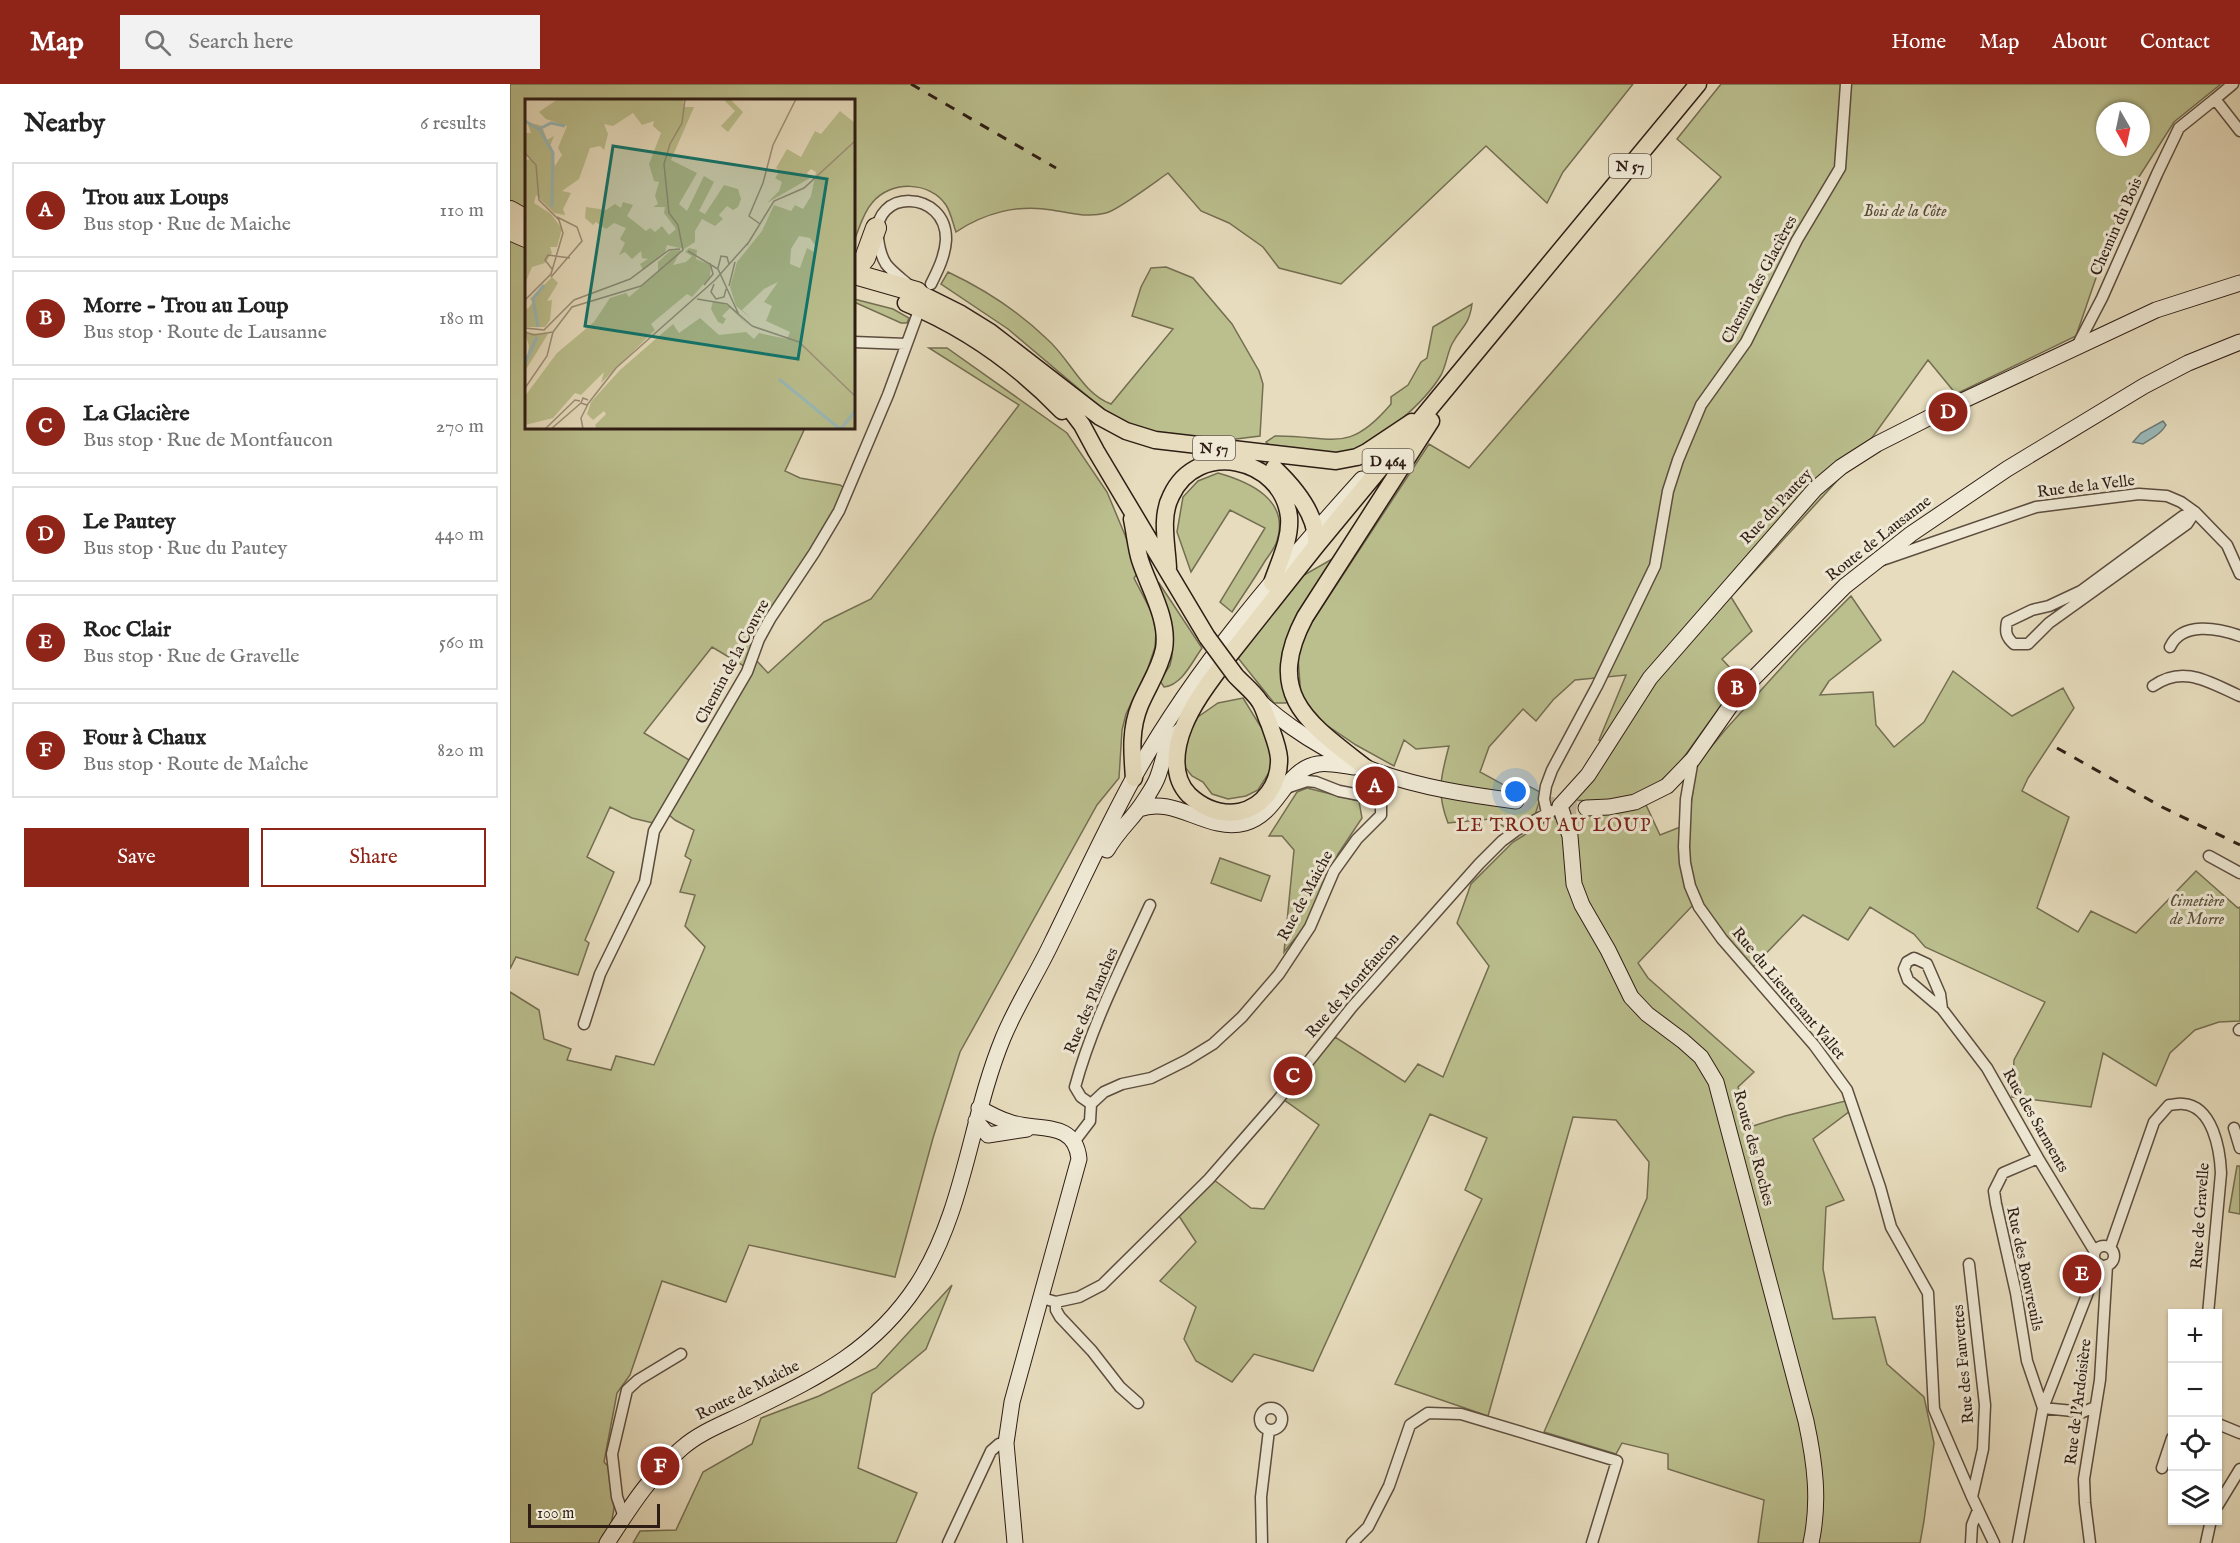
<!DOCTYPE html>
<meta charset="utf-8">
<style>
:root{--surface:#fff;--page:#f2f2f2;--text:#222;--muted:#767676;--line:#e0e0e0;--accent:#8f2418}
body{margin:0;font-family:"IM FELL English",serif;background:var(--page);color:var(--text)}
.controls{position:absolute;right:18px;bottom:18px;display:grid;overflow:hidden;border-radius:0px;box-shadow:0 2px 4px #0004}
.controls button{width:54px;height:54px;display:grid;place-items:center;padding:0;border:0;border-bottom:2px solid var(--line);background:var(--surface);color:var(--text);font:30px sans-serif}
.compass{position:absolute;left:1586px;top:18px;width:54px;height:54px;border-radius:50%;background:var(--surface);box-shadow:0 2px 4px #0004;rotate:171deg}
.scale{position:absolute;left:18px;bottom:15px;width:132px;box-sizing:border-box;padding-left:6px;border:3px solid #2e1d15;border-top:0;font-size:16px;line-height:21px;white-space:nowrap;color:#2e1d15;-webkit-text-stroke:4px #efe9d5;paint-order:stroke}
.you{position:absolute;left:1006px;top:708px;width:21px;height:21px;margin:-15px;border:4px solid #fff;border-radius:50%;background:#1a73e8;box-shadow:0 0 0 9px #1a73e833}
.badge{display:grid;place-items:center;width:39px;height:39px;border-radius:50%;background:var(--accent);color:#fff;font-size:20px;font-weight:700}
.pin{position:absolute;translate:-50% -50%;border:3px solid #fff;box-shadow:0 2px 6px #0006}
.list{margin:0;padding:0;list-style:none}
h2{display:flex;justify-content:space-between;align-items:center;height:78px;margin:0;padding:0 24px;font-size:26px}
h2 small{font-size:20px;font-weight:400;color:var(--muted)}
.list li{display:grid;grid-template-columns:39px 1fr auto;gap:18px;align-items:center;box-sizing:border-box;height:96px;margin:0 12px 12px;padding:0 12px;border:2px solid var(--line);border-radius:0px}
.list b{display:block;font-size:22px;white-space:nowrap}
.list p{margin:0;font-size:20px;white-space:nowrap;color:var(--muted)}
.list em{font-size:20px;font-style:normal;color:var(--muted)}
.actions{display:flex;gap:12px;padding:18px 24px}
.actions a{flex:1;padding:14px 0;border:2px solid var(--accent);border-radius:0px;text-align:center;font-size:21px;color:var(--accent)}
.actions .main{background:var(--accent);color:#fff}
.icon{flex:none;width:33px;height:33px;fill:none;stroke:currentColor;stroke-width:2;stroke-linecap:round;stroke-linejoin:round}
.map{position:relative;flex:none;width:1730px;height:1459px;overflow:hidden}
header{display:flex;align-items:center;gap:36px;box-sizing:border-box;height:84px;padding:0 30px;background:var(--accent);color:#fff}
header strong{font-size:28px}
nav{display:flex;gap:33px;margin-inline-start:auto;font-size:21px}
.search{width:420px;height:54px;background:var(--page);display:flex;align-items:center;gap:15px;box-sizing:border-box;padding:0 21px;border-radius:0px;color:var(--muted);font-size:22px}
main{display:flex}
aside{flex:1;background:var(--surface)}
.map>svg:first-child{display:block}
.green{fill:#bbbf8e;stroke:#746e52;stroke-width:1.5;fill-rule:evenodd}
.water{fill:#9ababa;stroke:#6f7b78;stroke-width:1.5}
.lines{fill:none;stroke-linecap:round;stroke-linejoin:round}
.secondary-tunnel{stroke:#c2b79c;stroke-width:15;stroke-dasharray:15 8;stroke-linecap:butt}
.street-casing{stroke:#5c4d3f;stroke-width:13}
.secondary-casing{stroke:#2e1d15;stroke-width:17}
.primary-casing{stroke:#2e1d15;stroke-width:19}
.highway-casing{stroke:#2e1d15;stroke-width:22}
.street{stroke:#efe9d5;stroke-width:10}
.secondary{stroke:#efe9d5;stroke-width:15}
.primary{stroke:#e7ddbe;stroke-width:16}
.highway{stroke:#e7ddbe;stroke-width:20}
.rail{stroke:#2e1d15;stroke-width:3;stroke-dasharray:10 10;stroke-linecap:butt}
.primary-bridge-casing{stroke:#2e1d15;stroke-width:19;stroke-linecap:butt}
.primary-bridge{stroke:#e7ddbe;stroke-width:16}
.labels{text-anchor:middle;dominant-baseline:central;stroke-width:6;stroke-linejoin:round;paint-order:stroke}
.shield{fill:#efe9d5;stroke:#685a4f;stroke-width:1.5}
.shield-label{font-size:15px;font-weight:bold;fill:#2e1d15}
.park-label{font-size:16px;font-style:italic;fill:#584e39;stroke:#efe9d5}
.street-label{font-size:16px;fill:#2e1d15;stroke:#efe9d5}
.neighbourhood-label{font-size:18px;letter-spacing:1.5px;fill:#7a1f14;stroke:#efe9d5}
.inset-river{fill:none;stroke:#9ababa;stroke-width:3}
.inset-road{fill:none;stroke:#9d907a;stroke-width:1.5}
.view{fill:#0f766e;fill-opacity:0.15;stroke:#0f766e;stroke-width:3}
.inset-edge{fill:none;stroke:#2e1d15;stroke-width:3}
</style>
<header>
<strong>Map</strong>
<div class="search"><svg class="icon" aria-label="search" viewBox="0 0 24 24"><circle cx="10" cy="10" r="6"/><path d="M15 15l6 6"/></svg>Search here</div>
<nav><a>Home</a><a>Map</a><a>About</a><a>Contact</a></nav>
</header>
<main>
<aside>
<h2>Nearby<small>6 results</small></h2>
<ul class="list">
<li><span class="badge">A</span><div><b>Trou aux Loups</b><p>Bus stop · Rue de Maiche</p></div><em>110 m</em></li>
<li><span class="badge">B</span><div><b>Morre - Trou au Loup</b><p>Bus stop · Route de Lausanne</p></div><em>180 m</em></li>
<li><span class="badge">C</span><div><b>La Glacière</b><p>Bus stop · Rue de Montfaucon</p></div><em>270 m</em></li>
<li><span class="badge">D</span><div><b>Le Pautey</b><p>Bus stop · Rue du Pautey</p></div><em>440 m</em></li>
<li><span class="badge">E</span><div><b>Roc Clair</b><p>Bus stop · Rue de Gravelle</p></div><em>560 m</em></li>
<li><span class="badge">F</span><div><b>Four à Chaux</b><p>Bus stop · Route de Maîche</p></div><em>820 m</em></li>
</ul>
<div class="actions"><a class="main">Save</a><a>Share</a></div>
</aside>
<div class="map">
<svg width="1730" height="1459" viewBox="0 0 1730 1459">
<rect width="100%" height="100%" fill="#e7ddbe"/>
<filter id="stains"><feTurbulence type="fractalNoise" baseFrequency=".00333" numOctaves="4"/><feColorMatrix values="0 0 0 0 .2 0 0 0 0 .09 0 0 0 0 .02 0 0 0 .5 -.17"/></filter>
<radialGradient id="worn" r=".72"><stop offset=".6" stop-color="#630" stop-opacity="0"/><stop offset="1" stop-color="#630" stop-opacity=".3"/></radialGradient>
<!-- green -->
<path class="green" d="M0 0H1123L1053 88 1037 119 976 62 831 200 769 184 753 163 719 139 691 127 658 89C645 98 608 126 596 129 578 134 560 129 542 126 508 120 474 129 446 148 443 140 441 129 436 121 420 97 380 96 362 119 353 129 349 145 344 157V16H16V344H295L275 387 290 394 330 401 336 405 260 539 246 576 258 589 314 538 361 515 509 321 419 264H437L557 349 597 408 615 451 628 489 624 494 642 529 646 548 645 563 638 584 616 630 612 646 609 694 587 721 450 968 423 1054 385 1193 239 1161 216 1218 152 1197 120 1291 107 1309 94 1378 98 1382 104 1424 98 1459H0V908L29 926 34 955 61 965 57 976 101 986 106 972 144 981 195 863 175 842 185 811 170 808 181 776 175 772 184 746 165 736 159 731 143 739 122 734 100 723 77 773 104 788 75 856 79 859 68 891 6 873 0 885ZM202 563 234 582 226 604 179 676 134 649Z
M1211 0H1711L1664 38 1611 121 1566 252 1446 310 1418 276 1346 376 1221 513 1242 547 1212 575 1230 595 1166 684 1135 710 1097 718 1062 716 1103 662 1089 656 1116 591 1065 596 1043 616 1026 637 1013 625 979 663 970 688 1001 705 1005 695 1032 709 1025 731 1000 746 980 735 938 739C926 708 931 692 939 662L906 665 894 656 884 682 846 661 806 634 791 612 788 574 792 558 802 538 919 360 959 384 1211 93 1167 55ZM1595 27H1631V63H1595Z
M656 183 683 194 722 240 749 287 753 300 750 352 726 355 715 354V359L640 349 608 338 498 245 431 200 438 188C474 205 508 227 537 255 560 275 572 309 601 320L663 245 622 232 631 203 641 184Z
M344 215 383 225 399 234 397 239H391L344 218Z
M962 220C959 242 951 243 942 260 937 270 936 282 931 291 915 318 870 358 840 367 816 374 786 366 762 364L756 358 765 352C822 351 837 372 881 320V313L898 301 911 278 917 274 923 243Z
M708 389C740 398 780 416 767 457 765 464 759 471 755 477 745 494 733 511 722 528L710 518 755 444 720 426 681 488 667 448 673 413 688 397Z
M824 474 799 511 779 615 776 619H764L728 574 787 495Z
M649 499 692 564C682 578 672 601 654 603L650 597C653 592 657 586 660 581 668 559 653 523 647 501Z
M1341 512 1371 556 1319 597 1310 611 1363 608 1366 641 1384 663 1414 638 1443 587 1502 632 1553 604 1564 624 1518 694 1512 707 1559 733 1527 824 1568 848 1581 827 1626 849 1686 787 1728 824 1730 823V937L1709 938 1685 946 1660 969 1646 1002 1593 969 1581 1023 1502 1013 1504 976 1535 918 1415 863 1404 850 1360 823 1338 856 1293 831 1242 884 1183 821 1128 879 1138 894 1244 988 1228 1003 1243 1042 1275 1032 1335 1017 1340 1027 1303 1055 1334 1116 1316 1123 1313 1185 1323 1235 1365 1233 1377 1280 1414 1313 1424 1359 1414 1437 1410 1459H1248L1254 1416 1158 1385V1370L1112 1359 1106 1370 1034 1348 1137 1114 1139 1078 1106 1036 1063 1033 978 1332 885 1300 972 1115 955 1106 977 1054 920 1030 803 1287 744 1270 722 1298 686 1277 674 1255 686 1223 650 1197 686 1158 669 1132 704 1096 741 1124 754 1125 809 1041 773 1015 825 953 895 998 908 980 933 993 979 882 947 839 961 800 1003 758 1042 734 1102 730 1136 721 1150 751 1178 740 1187 680 1216 645 1291 562Z
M733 614 754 648 762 669 760 687 748 706 736 712 718 715 702 710 693 698 682 692 674 682 673 667 685 635 708 619Z
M797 704 849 717 852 734 828 770 797 840 774 868 784 766 772 752H759L787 708Z
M710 774 760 792 751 817 701 799Z
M1727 1082H1730V1130L1719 1128Z
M442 1201 416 1265 362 1310 348 1384 407 1409 386 1459H123L130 1447 166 1446 193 1388 242 1360 251 1334 309 1312 366 1284Z"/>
<!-- water -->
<path class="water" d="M1653 337 1656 341C1651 350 1642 354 1633 360L1623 358 1631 349Z"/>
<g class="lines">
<!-- secondary-tunnel -->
<path class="secondary-tunnel" d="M1006 717 1076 724"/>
<defs>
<path id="street" d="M1705 15 1723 0
M400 202C392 195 382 188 376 180 371 172 369 163 368 154 361 104 437 105 436 156 435 172 428 186 421 200
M344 258 396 260
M1567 262 1592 214 1647 90 1669 44 1705 15 1730 47
M1685 428 1677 440 1539 539 1518 560H1504C1496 553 1495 548 1497 538L1522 526 1539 522 1571 507 1673 432Z
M1372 476 1526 423 1629 410 1657 412 1671 418 1685 428 1717 461 1730 490
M1660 563C1672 537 1708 544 1730 552
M1643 602C1674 580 1700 599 1730 612
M1183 675 1176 715 1174 763 1175 779 1180 802 1189 823 1212 855 1304 961 1337 1006 1370 1103 1381 1143 1418 1209 1424 1325 1462 1413 1484 1459
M1037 729 1034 715 1036 702 1042 686 1087 602 1145 482 1158 407 1168 376 1191 321 1236 258 1287 156 1330 84 1336 0
M1699 772 1730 789
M1432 925 1430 910 1417 880 1404 874 1397 878 1394 885 1398 896 1432 925 1477 984 1528 1074 1585 1168
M74 940 90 890 135 798 144 747 237 588 249 555 260 535 304 469 329 427 378 311 407 232
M1729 946 1730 945
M581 1020 571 1013 565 1003C582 940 613 880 640 821
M1724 1044 1730 1064
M564 1058 580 1037 581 1020 594 1008 612 1000 641 994 677 976 703 960 732 933 769 890 800 843 824 787 847 755 871 731V720L860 713 829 707 806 698 797 697 776 704
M1528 1074 1493 1089 1484 1107 1486 1120 1506 1209 1517 1277 1533 1324 1573 1328 1585 1323
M1584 1172a10 10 0 1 1 20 0a10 10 0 1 1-20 0Z
M1600 1164 1644 1038 1659 1021C1663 1021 1669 1019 1673 1020 1703 1022 1710 1066 1711 1089L1698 1230
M1459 1180 1475 1321 1473 1365 1462 1413
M532 1214 546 1218 569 1213 592 1201 699 1095 767 1017 842 923 969 780 992 757 1007 746 1042 727
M546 1218V1226L550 1233 582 1267 610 1303 628 1319
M750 1335a11 11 0 1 1 22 0a11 11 0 1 1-22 0Z
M1708 1340 1730 1349
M1652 1384 1662 1354
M1708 1421 1730 1385
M114 1433 107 1413 102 1370 117 1306 128 1296 171 1270
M438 1459 481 1367 489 1360 496 1359
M752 1459 751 1413 759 1346
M842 1459 858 1443 879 1402 900 1341 918 1329 951 1330 1107 1377 1082 1459
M1461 1459 1462 1441 1468 1426
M1508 1459 1533 1324 1589 1180
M1580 1459 1575 1419 1574 1395 1590 1296 1597 1181
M1696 1459 1701 1436"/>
<path id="secondary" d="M750 618C830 688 905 704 1006 717
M1076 724 1099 723 1125 718 1157 702 1183 675 1230 608 1335 502 1401 450 1497 385 1634 302 1678 279 1730 258
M629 725C666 711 697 749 735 739 770 729 773 686 808 680 819 678 833 682 844 683
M597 766C608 746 623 735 634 717 639 709 645 701 648 692 657 667 652 663 674 643
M469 1024C478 1029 489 1035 499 1038 526 1048 565 1035 569 1075L502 1318 496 1359 505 1459
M466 1037 478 1051 517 1045
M97 1459C119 1425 141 1390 172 1364 190 1348 215 1339 237 1328 306 1294 363 1268 407 1201 455 1127 460 1034 493 954 507 920 527 890 542 858 569 803 594 748 623 695 683 586 769 487 852 395
M1301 1459C1310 1417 1305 1379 1296 1337L1206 998 1191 973 1173 957 1137 930 1121 913 1098 866 1072 821 1064 800 1060 752 1050 722 1078 691 1140 594 1305 405 1331 383 1367 360 1450 318 1646 226 1730 199"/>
<path id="primary" d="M407 208 451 230 480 248 590 333 616 347 645 356 826 377 847 373 857 368 902 338
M396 219C456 244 507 280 552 327
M547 308 572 341 586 367 697 553
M764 384C784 403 809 433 806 462
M622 435C625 449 626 463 630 476 639 504 659 535 654 565 650 585 638 602 630 621 620 645 622 668 624 694
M658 484C657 461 650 433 661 412 687 355 772 373 779 433 781 455 769 478 762 499
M725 591C733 600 744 608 750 618 754 624 756 633 759 639 763 651 768 662 769 674 770 699 754 723 729 728 710 731 693 724 679 711 661 693 665 664 674 642 684 617 702 595 718 573 747 536 777 499 806 462L1188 0
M856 684C800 640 753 612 795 533L921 337"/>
<path id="highway" d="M0 127 16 136
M0 146 16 153
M344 187 355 174 366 144
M344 190 407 208"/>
</defs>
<!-- street casing -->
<use href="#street" class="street-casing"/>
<!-- secondary casing -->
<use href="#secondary" class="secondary-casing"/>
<!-- primary casing -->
<use href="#primary" class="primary-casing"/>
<!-- highway casing -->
<use href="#highway" class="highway-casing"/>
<!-- street -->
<use href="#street" class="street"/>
<!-- secondary -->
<use href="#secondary" class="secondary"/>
<!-- primary -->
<use href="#primary" class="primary"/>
<!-- highway -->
<use href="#highway" class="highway"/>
<!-- rail -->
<path class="rail" d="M401 0 546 84
M1547 664 1652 723 1730 761"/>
<defs>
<path id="primary-bridge" d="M697 553 725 591"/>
</defs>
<!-- primary-bridge casing -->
<use href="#primary-bridge" class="primary-bridge-casing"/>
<!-- primary-bridge -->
<use href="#primary-bridge" class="primary-bridge"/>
</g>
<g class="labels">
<!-- shield labels -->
<g class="shield">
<rect x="1099" y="70" width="42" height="24" rx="4.5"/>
<rect x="683" y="352" width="42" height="24" rx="4.5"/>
<rect x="852.5" y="365" width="51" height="24" rx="4.5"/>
</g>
<g class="shield-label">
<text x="1120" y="82">N 57</text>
<text x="704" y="364">N 57</text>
<text x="878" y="377">D 464</text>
</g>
<!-- park labels -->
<g class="park-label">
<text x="1395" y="128">Bois de la Côte</text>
<text x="1687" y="818">Cimetière<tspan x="1687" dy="18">de Morre</tspan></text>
</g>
<!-- street labels -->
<g class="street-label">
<text transform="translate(1607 143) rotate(-66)">Chemin du Bois</text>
<text transform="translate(1250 196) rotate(-62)">Chemin des Glacières</text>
<text transform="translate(1576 403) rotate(-7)">Rue de la Velle</text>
<text transform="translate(1267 423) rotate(-47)">Rue du Pautey</text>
<text transform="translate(1369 455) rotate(-38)">Route de Lausanne</text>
<text transform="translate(223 578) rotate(-62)">Chemin de la Couvre</text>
<text transform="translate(796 812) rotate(-62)">Rue de Maiche</text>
<text transform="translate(843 902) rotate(-49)">Rue de Montfaucon</text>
<text transform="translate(1278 910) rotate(50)">Rue du Lieutenant Vallet</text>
<text transform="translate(582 917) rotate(-67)">Rue des Planches</text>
<text transform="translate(1525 1037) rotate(60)">Rue des Sarments</text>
<text transform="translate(1243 1064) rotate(75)">Route des Roches</text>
<text transform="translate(1691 1132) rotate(-86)">Rue de Gravelle</text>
<text transform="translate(1514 1185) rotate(78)">Rue des Bouvreuils</text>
<text transform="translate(1454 1280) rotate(-95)">Rue des Fauvettes</text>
<text transform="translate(238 1307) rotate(-27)">Route de Maîche</text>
<text transform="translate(1569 1318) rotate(-83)">Rue de l'Ardoisière</text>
</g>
<!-- neighbourhood labels -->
<g class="neighbourhood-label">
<text x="1044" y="742">LE TROU AU LOUP</text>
</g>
</g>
<!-- overview -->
<g transform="translate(15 15)">
<rect width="330" height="330" fill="#e7ddbe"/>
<path d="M33 0H158L159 8H169L146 61 172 74 154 105 162 112 179 77 189 83 174 112 180 115 199 86 213 90 216 100 213 108 208 111 202 107 194 116 198 120 190 127 177 120 170 132V143L159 150 142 146 140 153 118 171 115 165 123 160 117 159 116 152 107 160 100 153 94 156 100 144 95 140 101 129 89 124 81 130 71 123 68 126 60 119 61 108 81 111 90 105 96 109 98 103 108 106 102 117 121 132 125 129 130 133 137 127 144 136 151 130 139 114 140 108H128L133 105 130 97 134 83 129 82 124 65 136 34 128 27 129 22 117 26 108 14 88 27 79 25 83 35 79 51 75 47 65 49 54 80 37 92 46 94 38 110 40 116 29 114 11 96 9 104 26 115 37 130 32 148H25L27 154 20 164 7 168 0 185V61L7 60 0 55V34H6L2 23 17 27 22 41 29 37 25 47 30 67 37 56 33 49 42 27 21 20 14 13ZM205 0 218 13 203 33 196 27 210 12 200 2ZM315 12 330 24V330H72L70 326 81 315 79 312 68 321 62 315 66 303 95 271 148 225 154 234 175 219 194 236 221 233 229 240 234 234 262 240 265 233 241 222 247 207 239 203 253 183 239 190 217 211 227 220 211 207 205 188 212 163 237 132 249 106 266 112 270 106 278 110 286 97 291 73 286 70 282 74 285 79 242 104 254 92 257 83 250 79 255 72 251 69 262 50 276 58 290 32 296 35ZM274 137 285 139 292 149 289 153 282 149 275 169 265 165 266 150ZM164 149 172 151 171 160 186 166 185 178 167 198 162 195 126 225 130 231 76 284 79 273 56 296 50 294 28 319 0 326V297L32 254 69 223 85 199 101 194 104 198 133 173V163L145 152 156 151 148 166 161 163 167 157 160 153ZM27 178 33 184 22 202 27 201 25 221 20 228H0V208L3 210 8 203 5 200ZM188 202 205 207 224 227 205 209 197 217 201 220 198 225 193 223 186 210ZM0 234 23 235 0 272 4 247Z" fill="#bbbf8e" fill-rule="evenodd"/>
<path class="inset-river" d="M0 22 15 31 28 54 27 108M14 30 26 24 40 27M13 228 8 200 19 186M0 264 12 238M254 280 315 330M316 330 330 312"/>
<path class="inset-road" d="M0 54 11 66 14 101 34 121 38 134 26 175 0 201M235 125 224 117 238 84 248 46 271 0M222 146 249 102 279 89 330 42M163 152 193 170 214 216M193 169 196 157 202 158 204 165M27 170 20 161 23 156 45 159M26 178 57 142 52 128 32 118M189 185 186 193 191 200 199 198 201 190M179 186 188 175 185 164M204 187 210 163M172 200 202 205 227 227M227 227 274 243 330 297M0 229 19 231 49 201 105 180 144 151 155 150M0 233 9 236 28 233M28 233 47 208 116 187 158 151 153 126 144 114 139 65 145 45 157 24 160 0M0 289 22 257 28 233M63 301 58 299 56 304 62 306 91 269 190 181 223 144M20 330 50 301 55 302M26 330 56 304M58 330 56 319 63 305"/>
<path class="view" d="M88 47 302 80 273 260 60 227Z"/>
<rect width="330" height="330" class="inset-edge"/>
</g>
<rect width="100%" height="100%" filter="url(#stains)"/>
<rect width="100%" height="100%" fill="url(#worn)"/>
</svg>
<div class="controls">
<button>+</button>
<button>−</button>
<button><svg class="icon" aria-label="locate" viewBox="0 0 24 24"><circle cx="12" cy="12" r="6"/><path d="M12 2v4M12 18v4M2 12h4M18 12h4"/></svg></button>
<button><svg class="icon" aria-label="layers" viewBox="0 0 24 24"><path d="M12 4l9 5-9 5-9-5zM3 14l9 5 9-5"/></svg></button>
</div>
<svg class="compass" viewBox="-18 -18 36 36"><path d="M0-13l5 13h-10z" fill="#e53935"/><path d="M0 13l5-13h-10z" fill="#767676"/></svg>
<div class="scale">100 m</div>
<div class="you"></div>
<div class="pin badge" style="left:865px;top:702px">A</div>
<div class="pin badge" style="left:1227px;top:604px">B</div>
<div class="pin badge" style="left:783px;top:992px">C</div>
<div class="pin badge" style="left:1438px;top:328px">D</div>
<div class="pin badge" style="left:1572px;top:1190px">E</div>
<div class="pin badge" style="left:150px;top:1382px">F</div>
</div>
</main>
